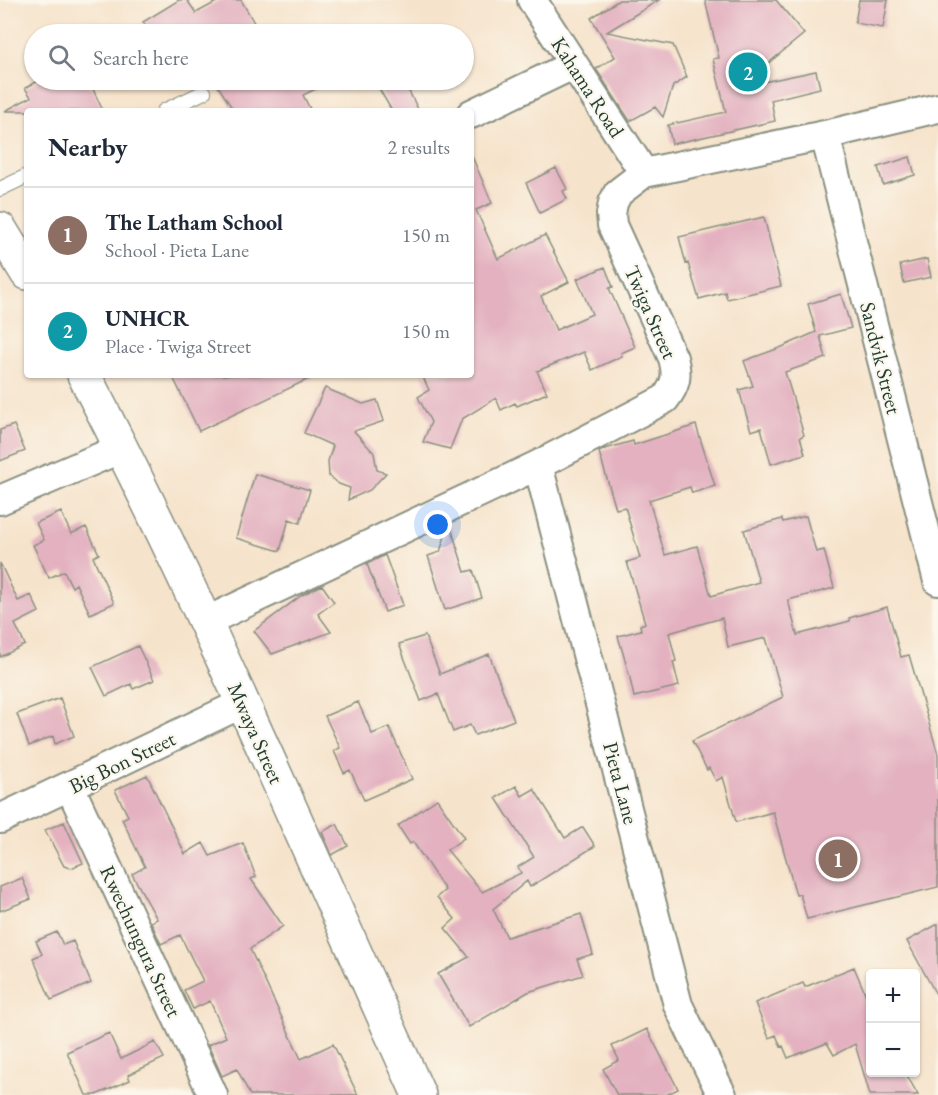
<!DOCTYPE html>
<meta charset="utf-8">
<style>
:root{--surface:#fff;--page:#f2f2f3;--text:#1f2937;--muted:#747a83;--line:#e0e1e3;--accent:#c8321e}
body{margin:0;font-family:"EB Garamond",serif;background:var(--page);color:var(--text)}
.controls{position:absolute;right:18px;bottom:18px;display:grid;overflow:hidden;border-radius:6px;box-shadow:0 2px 4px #0004}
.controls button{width:54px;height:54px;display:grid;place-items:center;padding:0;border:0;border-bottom:2px solid var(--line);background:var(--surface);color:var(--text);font:30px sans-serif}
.you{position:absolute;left:438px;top:525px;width:21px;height:21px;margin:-15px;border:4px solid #fff;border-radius:50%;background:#1a73e8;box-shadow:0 0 0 9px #1a73e833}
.badge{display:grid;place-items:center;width:39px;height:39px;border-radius:50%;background:var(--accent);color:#fff;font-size:20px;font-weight:700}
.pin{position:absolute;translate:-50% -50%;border:3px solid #fff;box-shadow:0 2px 6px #0006}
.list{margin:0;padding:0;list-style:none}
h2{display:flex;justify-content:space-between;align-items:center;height:78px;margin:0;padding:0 24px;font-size:26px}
h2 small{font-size:20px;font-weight:400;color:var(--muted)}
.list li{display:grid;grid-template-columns:39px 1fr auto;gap:18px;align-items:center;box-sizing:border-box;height:96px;padding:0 24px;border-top:2px solid var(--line)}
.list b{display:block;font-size:22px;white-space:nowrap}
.list p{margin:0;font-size:20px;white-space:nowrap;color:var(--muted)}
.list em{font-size:20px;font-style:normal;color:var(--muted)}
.icon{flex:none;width:33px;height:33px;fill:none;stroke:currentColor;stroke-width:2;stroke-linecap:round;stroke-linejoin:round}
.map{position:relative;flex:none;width:938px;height:1095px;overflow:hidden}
.search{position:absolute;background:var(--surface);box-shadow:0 2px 4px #0004;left:24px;top:24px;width:450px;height:66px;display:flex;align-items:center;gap:15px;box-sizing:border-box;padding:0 21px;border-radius:33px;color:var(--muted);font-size:22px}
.panel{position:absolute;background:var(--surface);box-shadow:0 2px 4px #0004;left:24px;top:108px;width:450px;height:270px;border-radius:6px}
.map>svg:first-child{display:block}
.building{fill:#e3b1c0}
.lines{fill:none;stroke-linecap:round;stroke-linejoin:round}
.service-casing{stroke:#8a9080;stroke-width:16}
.minor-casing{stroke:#8a9080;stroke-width:32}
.tertiary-casing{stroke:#8a9080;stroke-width:36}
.service{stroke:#fff;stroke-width:14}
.minor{stroke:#fff;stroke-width:28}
.tertiary{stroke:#fff;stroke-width:33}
.labels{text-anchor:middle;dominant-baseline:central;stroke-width:4.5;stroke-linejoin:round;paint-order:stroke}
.street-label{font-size:21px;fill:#1f3d34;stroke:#fbf7ec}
</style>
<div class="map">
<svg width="938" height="1095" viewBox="0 0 938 1095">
<rect width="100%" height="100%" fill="#fbf7ec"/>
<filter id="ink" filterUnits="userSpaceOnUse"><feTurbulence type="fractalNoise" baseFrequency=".0167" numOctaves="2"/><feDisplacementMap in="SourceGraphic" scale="12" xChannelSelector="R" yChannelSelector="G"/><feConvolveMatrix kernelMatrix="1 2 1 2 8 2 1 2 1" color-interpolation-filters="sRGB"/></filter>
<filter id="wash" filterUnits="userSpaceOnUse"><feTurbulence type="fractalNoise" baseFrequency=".008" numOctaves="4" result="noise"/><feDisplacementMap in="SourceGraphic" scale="24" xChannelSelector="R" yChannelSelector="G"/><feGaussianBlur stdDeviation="1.35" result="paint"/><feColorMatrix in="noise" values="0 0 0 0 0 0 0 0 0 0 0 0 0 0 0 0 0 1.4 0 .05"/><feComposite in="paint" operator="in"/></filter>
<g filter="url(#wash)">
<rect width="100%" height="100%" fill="#f6e3cb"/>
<g id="blocks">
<!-- building -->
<path class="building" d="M179 0H187L196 13 220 0H241L257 28 246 34H185L181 27 169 34H151L143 22Z
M619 0H659L607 32 673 45 687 77 673 86 663 117 655 107 630 121 596 69 615 57 591 18Z
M705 0H776L804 34 739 87 816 71 820 88 771 100 775 121 672 144 668 125 726 112 713 59 719 58Z
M859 0H888L883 28 855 23Z
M40 80H71L92 87 103 111H5L31 97 25 88Z
M214 80H334L303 95 311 111H234Z
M374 80H403L419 111H392Z
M471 154 492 203 476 210 498 259 545 235 569 282 541 296 556 330 592 314 577 279 605 267 613 287 609 288 635 347 621 353 622 356 592 370 584 352 537 371 547 393 517 406 515 403 501 410 496 398 462 419 450 449 423 442 431 422 418 397 429 390 422 375H471Z
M910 157 915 175 883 185 878 167Z
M556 168 567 189 563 191 567 199 540 213 526 183Z
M764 217 781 286 727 299 725 292 699 299 688 263 686 264 679 237Z
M927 259 931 277 904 283 900 265Z
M841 294 851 328 820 336 826 358 785 372 804 435 800 437 805 454 771 464 761 428 751 431 739 390 753 386 744 361 782 347 816 332 808 304Z
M172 375H317L199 431Z
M325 388 363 404 377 400 384 421 354 431 374 453 377 470 386 473 370 490 348 500 350 488 339 484 329 476 328 461 333 446 304 433Z
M14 425 25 451 0 461V430Z
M696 425 715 486 692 493 690 487 649 500 665 555 697 546 711 596 759 582 744 530 782 519 783 522 806 516 816 552 824 550 834 588 788 600 797 635 850 621 849 618 887 607 901 657 909 655 938 754V887L807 919 800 894 796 895 773 812 736 822 723 777 716 781 709 768 707 770 692 741 783 697 766 638 728 647 722 618 669 633 676 661 673 662 679 686 634 697 629 674 618 636 641 630 640 625 645 623 627 562 640 558 625 507 616 509 599 452 605 449 633 441 634 445Z
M255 474 310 490 300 523 289 519 280 551 236 538Z
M61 512 71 534 86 527 99 554 93 557 114 603 90 614 76 584 72 587 64 571 49 578 33 545 44 540 36 523Z
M450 525 465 572 473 570 482 598 445 610 428 556 440 552 448 526Z
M385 555 403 605 385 612 367 564Z
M0 563 18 601 31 595 39 612 15 624 25 645 0 657Z
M322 585 334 602 318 614 331 632 272 654 254 631 302 595Z
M425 636 440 674 489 654 514 720 475 735 470 725 453 732 438 694 421 701 399 644Z
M138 646 154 680 133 689 131 684 106 696 92 667Z
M60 698 74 736 55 744 53 736 29 746 17 714Z
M358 702 372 734 389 727 412 779 364 800 350 770 344 773 334 751 340 748 325 716Z
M147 775 185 854 203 843 210 856 243 843 256 877 251 879 283 926 250 949 301 1059 333 1044 358 1095H250L237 1069 222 1076 208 1045 226 1037 210 1001 193 1009 184 990 203 981 180 935 161 944 151 922 157 919 132 874 145 867 122 819 128 816 115 790Z
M516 786 522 796 534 789 565 838 583 827 595 846 530 887 527 881 493 909 507 937 581 914 593 954 577 959 583 975 528 992 469 1027 438 974 469 957 445 928 455 919 437 897 445 890 413 842 410 844 398 826 437 799 464 838 447 850 482 892 521 873 518 867 534 857 496 798Z
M64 822 83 863 71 868 64 866 45 830Z
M337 824 348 846 332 855 322 832Z
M22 878 31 899 0 911V887Z
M938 924V998L907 941Z
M57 932 63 945 73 941 91 983 51 1000 33 958 42 954 36 941Z
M854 967 870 1005V1072H905L918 1095H870L855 1044 834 1055 827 1043 788 1058 783 1046 781 1047 776 1035 769 1038 755 1003 803 983 805 987Z
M647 1029 678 1089 666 1095H617L603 1069 619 1060 612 1046Z
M109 1033 121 1059 155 1042 164 1058 128 1075 130 1080 96 1095H86L67 1052Z"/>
</g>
</g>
<g filter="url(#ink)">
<use href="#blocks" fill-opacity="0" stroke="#8a9080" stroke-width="1.5"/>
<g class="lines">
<defs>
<path id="service" d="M164 111 204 92
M0 189 27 176"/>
<path id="minor" d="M532 0 644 173
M471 114 573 65
M825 135 938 581
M538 465 678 1005 722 1095
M0 500 122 448
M205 622 538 465 665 399C676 385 678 376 673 358L612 225 611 214 613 203 618 193 644 173 825 135 938 108
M70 787 213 1095
M0 819 243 703"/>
<path id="tertiary" d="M0 229 27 273
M84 375C206 610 310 854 419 1095"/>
</defs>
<!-- service casing -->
<use href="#service" class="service-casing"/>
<!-- minor casing -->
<use href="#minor" class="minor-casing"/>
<!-- tertiary casing -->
<use href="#tertiary" class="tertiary-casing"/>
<!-- service -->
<use href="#service" class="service"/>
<!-- minor -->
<use href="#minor" class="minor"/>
<!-- tertiary -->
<use href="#tertiary" class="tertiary"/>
</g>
</g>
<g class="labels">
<!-- street labels -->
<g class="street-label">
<text transform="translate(588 87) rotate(57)">Kahama Road</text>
<text transform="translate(651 312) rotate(66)">Twiga Street</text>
<text transform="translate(881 358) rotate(76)">Sandvik Street</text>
<text transform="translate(256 733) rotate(66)">Mwaya Street</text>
<text transform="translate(122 762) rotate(-26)">Big Bon Street</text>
<text transform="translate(621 783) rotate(75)">Pieta Lane</text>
<text transform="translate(141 941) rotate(65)">Rwechungura Street</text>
</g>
</g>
</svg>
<div class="controls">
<button>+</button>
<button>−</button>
</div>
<div class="you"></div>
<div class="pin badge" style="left:838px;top:859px;background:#8d6e63">1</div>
<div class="pin badge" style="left:748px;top:72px;background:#0f9aa8">2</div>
<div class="search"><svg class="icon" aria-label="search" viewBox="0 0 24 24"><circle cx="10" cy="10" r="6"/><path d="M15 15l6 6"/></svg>Search here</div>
<section class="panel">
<h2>Nearby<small>2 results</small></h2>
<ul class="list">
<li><span class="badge" style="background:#8d6e63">1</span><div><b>The Latham School</b><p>School · Pieta Lane</p></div><em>150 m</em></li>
<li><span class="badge" style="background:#0f9aa8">2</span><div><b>UNHCR</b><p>Place · Twiga Street</p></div><em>150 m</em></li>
</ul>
</section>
</div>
